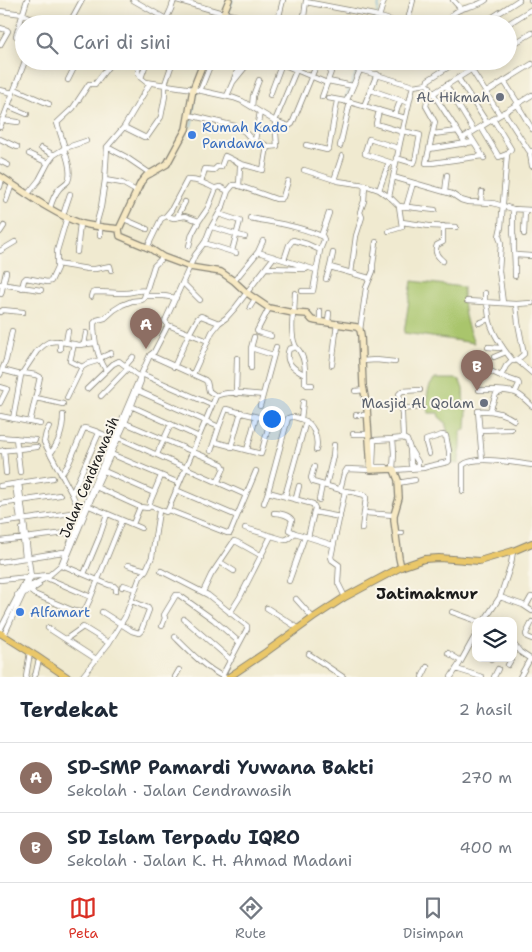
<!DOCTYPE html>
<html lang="id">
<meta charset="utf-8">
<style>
:root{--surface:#fff;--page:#f2f2f3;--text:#1f2937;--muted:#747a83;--line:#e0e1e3;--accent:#d93025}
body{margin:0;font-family:"Shantell Sans",sans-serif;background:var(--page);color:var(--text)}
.controls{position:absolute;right:15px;bottom:15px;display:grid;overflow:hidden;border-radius:10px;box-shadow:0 2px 12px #0003}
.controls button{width:45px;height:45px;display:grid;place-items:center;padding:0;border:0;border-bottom:1px solid var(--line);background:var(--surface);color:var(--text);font:25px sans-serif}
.you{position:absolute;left:271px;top:418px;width:18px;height:18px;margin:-12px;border:4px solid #fff;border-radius:50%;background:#1a73e8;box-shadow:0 0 0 8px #1a73e833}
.badge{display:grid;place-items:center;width:32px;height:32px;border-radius:50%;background:var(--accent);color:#fff;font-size:16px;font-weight:700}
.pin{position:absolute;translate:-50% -41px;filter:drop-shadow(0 1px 2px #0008)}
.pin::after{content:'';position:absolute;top:26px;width:18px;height:15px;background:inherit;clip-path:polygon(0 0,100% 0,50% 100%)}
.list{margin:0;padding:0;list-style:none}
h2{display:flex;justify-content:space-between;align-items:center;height:65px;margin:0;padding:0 20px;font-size:21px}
h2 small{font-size:16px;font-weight:400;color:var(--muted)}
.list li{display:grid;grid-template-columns:32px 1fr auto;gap:15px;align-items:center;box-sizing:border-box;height:70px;padding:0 20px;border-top:1px solid var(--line)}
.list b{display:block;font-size:19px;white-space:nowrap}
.list p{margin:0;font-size:16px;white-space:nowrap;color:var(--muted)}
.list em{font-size:16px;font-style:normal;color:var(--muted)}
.icon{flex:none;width:28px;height:28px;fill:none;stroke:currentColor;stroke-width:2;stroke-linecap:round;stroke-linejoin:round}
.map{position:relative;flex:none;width:532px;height:677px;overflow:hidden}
.search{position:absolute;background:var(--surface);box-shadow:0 2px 12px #0003;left:15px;right:15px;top:15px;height:55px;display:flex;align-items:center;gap:12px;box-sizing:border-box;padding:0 18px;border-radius:28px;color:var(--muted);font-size:19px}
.sheet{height:205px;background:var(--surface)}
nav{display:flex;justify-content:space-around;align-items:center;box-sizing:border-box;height:70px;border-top:1px solid var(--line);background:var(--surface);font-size:14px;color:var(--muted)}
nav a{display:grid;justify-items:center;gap:2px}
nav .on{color:var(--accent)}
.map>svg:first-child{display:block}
.green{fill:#a9c56c;stroke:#627044}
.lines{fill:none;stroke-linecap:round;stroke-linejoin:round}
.stream{stroke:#5eaed8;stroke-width:1}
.street-casing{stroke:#868376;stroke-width:6}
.secondary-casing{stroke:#868376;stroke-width:8}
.primary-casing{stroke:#868376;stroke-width:8}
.street{stroke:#fff;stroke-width:4.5}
.secondary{stroke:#f7e9c3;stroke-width:5.5}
.primary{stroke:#eac769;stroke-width:6}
.worship-dot{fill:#6b7280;stroke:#fbf7ec;stroke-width:2}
.shop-dot{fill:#3f7fe0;stroke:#fbf7ec;stroke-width:2}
.labels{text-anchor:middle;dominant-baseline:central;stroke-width:4;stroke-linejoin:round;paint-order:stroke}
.worship-label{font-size:14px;fill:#5b616d;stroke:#fbf7ec;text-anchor:end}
.shop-label{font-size:14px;fill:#366cbe;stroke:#fbf7ec;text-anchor:start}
.street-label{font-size:14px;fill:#1c1c1c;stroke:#fbf7ec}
.quarter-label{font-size:16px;font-weight:bold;fill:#1c1c1c;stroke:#fbf7ec}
</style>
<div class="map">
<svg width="532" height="677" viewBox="0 0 532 677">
<rect width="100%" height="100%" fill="#fbf7ec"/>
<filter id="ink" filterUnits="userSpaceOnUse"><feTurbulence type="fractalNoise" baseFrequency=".02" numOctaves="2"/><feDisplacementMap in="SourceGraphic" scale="10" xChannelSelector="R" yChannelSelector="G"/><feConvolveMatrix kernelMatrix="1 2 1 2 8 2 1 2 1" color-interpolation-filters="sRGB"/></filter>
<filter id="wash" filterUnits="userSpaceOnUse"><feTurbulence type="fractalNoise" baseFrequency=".0096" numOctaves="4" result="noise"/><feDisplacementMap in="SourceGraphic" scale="20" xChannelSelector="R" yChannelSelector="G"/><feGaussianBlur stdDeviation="1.12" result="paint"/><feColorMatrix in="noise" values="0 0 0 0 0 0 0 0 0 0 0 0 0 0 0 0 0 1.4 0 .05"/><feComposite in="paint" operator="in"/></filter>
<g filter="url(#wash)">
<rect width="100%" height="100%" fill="#f0ead0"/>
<!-- green -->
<path class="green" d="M412 281 463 287C463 311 465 321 474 343L404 333Z
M435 379H456L460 381 463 389 464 409 467 410 466 430 461 431V449L459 458V464L452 463V450L445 422 439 417 438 413H428C426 402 426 387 435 379Z"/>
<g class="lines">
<!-- stream -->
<path class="stream" d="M228 11 233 0
M377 13 380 0
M223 24 226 15
M374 24 376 17
M359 67 361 61
M197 89 208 61
M345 99 357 70
M193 113 196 93
M191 126 193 117"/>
</g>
</g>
<g filter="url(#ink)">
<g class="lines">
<defs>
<path id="street" d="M133 0 166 19
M177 0 219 12 275 24
M453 0 461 9
M531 0 532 1
M306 2 374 15 402 24
M0 11 23 14 44 24
M73 20 85 24
M69 24 82 0
M164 24 171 9 174 0
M277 24 283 0
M303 24 306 1
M377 24 384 0
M407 24 413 0
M446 24C448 21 450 17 453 14 461 6 476 8 486 0
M482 24 519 0
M508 24 532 9
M0 28 7 30 8 31 0 45
M16 36 27 0
M508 47 532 33
M68 61 75 66 68 80
M143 61 138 69V73L141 78 146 82 193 89 234 98 242 101 275 121 289 126 292 124 318 61
M466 61 500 115
M282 64 327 83
M344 65 413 86 427 84
M141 78 147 61
M458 78 487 123
M234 79 241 61
M328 81 353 86
M504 81 518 103
M427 84 428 80 458 61
M446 85 474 131
M429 87 466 144
M430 87 426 106 435 122 426 163H432L482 156
M15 89 49 104
M0 90 13 93
M371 90 409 103
M200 91 212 61
M434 93 485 61
M485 93 532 64
M270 95 282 63
M227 96 233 82 250 61
M322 97 332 69
M328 98 350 102 405 118
M346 102 364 61
M517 104 532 129
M8 106 27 114
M364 106 377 74
M252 107 253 96 259 80
M379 110 376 124 403 132
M504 112 529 151H532
M189 115 235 126 245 132 251 139 264 144 267 146 263 170 241 164 225 156 221 167H217L214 170 205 169 201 182
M395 115 400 101
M2 120 18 122
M0 127 25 61
M124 127 144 137H147L161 117 165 96V84L173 61
M481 127 499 157 507 154 511 149 493 119
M433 134 458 131
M469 134 484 158
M463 138 532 95
M0 139 17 147
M255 140 260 112
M306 145 327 150 329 148 337 101
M340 146 350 102
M107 147 124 127 150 83
M107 147 126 157 151 174
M267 147 277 146 275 121 300 61
M41 148 54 155
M65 148 57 123 73 108 89 84H95L111 63
M429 149 473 142
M29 154 48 163
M530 154 532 166
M396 158 413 163 415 161 420 135 403 131
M0 161 8 165
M395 164 365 154V152L369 139 398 148
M304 170 338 181 365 185 379 190 392 199 399 206 402 227 389 231
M393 177 452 194 461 200 468 202 493 203 513 209 532 210
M105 180 122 183 136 191
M334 180 342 156
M239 186 240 167 241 164
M0 187 2 178
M379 190 389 162
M445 192 447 175
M27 195 39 180 48 163 54 155 65 148 86 141
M389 197C396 160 404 123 413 86
M6 201 12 184
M481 202 482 192
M399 206 435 210
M406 207 413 183
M50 208C52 201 54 195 59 189 61 186 66 184 68 181 72 173 67 157 64 149
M513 209V234C515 239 513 244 514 250 515 259 515 267 515 276
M219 214 240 221 232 251
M63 215 70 194
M166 216 174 218 185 216 199 221 208 208 216 188 220 187 228 191
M177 217 185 202
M250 218C274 223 301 226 323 237L324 240 320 250 313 291H302
M124 219 147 229
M402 222 429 226 456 227
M96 225 101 207 105 180 107 147
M100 226V235
M212 227 245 237
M0 232 4 226
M524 234 525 210
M321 236 329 213
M204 243 236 253
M189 246 192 234 199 221
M147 248 161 219 166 216 171 210 187 180C197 179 207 184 216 189
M0 251 15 242
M77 252 80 223
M258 252 316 270
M333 253 330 267 369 278
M515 255 532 256
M284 260 289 245 293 240 307 244 320 250
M443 261C437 256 434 252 437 245L443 242V226
M57 264 88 269H95L110 266 111 270
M267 268 306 269
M351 273 356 236 362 217 360 212 364 201 365 185
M326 279 330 267
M234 281 258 252 263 241
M183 283 200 300
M0 284 41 290
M22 288 24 280 26 278 47 282 51 281 57 268V251L67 217
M1 294 6 272
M145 296H164L176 298
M91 297 92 293 95 292C105 292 115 293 125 293 133 293 139 289 146 291
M467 301 516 304 532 303
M485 302V293
M486 302C489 308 488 315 490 322 494 336 504 350 513 361L517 360 532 373
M503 303 499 271 501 243 499 236 501 227 507 154
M516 304 518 323 524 354 517 360
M250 307 255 299
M269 308 257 331 258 332 271 336
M320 311V322
M0 312 3 310 23 312
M293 313C292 323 291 336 295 345 296 348 299 349 300 352 306 361 305 373 305 383L307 385H312
M294 313 295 293
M328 322 329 313
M479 323 489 319
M168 325 165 321 195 255 205 242 210 229 223 206 228 191 233 185H237L276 199H281L283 197 288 181
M360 330 366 288 373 271V264L376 242
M66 342 68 331
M74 344 70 361 82 367
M84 344 86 333
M296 347 289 349C284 363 294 369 305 375
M488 347 500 348 502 346
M251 348 273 355
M60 349V341
M150 355 205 380 207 382 209 391 216 396
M494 357 506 352
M100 358 111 353
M477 359 486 369 501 376
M512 360 506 366 501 376 518 382 519 384 515 393
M362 361 376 360 395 362
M126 365 133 357
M332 365 337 323
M174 367 188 336 198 318 201 316 219 323
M251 368V348L254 337
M2 370 21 375
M106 370C97 356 94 341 94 323L97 320 105 318 114 310 122 305 132 301 142 300 144 298 154 266 163 257
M23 373 36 375 40 377 30 422
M193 374 212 332 219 323 226 318 235 308 274 257
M0 375 6 360 12 331
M144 375 212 405
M0 387 7 389 0 403
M87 389 113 364 119 361 141 378
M136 390 219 427
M479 390C491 390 505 389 516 393 522 396 527 401 532 406
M355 391 364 390
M236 394 237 358
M101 396 128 368
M216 396C229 390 248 394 263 395L276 347
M36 398 63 404
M67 398 82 367 87 364 100 360
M131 406 199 437
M260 406 263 395
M401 409 422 407
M490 411 496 394 501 392
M356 415H367
M0 416 40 424
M13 419 21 375 37 351 44 345 49 342 56 341 79 345 95 343
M301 419 303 402
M125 423 222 464 224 468 218 481
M49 427 46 433 44 442 72 494 81 514
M480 430 511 429
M353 434H368
M0 437 35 440
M117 437 246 495
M16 438 20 472
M393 439 394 453 393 469
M231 447 241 412
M410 449 411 465 413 467 418 465V462L410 449 407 440 403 438 402 414 399 394 402 391 420 390
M4 450 6 473
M247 450 256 417
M0 451 37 447
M211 451 219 427 226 409 266 419 270 421 261 454 215 442
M50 454C60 442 63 429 63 415
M111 454 179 483
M157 454 171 424
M482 460 478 411C491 410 504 413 514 420
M314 467 311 478 313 482 345 491 353 492 365 495 366 498 364 513 394 515
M386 467H375L373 465 374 440 393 439 403 438
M394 470 423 468 430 466 448 462 449 461V451L446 436 442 435 426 440V443L429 454
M104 471 154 493
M61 475 68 465 84 428C94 429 105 435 114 440
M398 483 415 480
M15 484 20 519
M0 486 53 478
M326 486 333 456 334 445
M96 487 140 507 148 508 150 506
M176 490 237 516
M340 490 344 474 347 469 371 470
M463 491V465C474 455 516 463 532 465
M72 494 99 433
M285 496 306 421
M296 498 299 486
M319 500 322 485
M264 503 268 492
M0 504 60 495
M87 505 141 528
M150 506 166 512 168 510 216 396
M150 506V502L161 476
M168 510 227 533H230L256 471
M314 512 340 517
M274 513C280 513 289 515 292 520L289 530 295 533
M0 523 71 513
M133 524 140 507
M245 528 285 540 289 538 295 533 333 545
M22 529 25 557
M362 529 364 513
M396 533H402
M308 537 315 508 313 504 268 492 288 418C293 416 295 417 301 419 313 423 319 437 316 450
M0 541 74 532
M0 562 63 552
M220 562 234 571
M62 565 109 585 114 586 116 588V591
M128 565 146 570
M63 567 96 487 125 423 141 381
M161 571 208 595 247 626V629L222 676
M84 574 99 538 107 514
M48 577 49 579 91 597
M0 580 48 575
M289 581 305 536
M122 587 123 585 135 589
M28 589 34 594 74 611 81 612 85 610 91 597 122 520
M19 592 46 578 61 565 91 491 115 436 140 377 150 355 154 352 168 325 208 341
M203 592 211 575 234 541 237 542 262 556
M17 595 30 591 39 585
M345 597 338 583 339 565 332 560 331 557 345 491
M500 597 523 605 532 611
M296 599 313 618
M526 606 531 597H532
M267 608 298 628
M102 612 132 631 139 633 141 631 149 610 148 608 132 601
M452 612 477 621
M230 613 240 597 271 536
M184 619 231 660
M484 621 500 597 511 564 513 551
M532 622 526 634 527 637 532 639
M162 626 165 618 164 615 176 595H179L214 620 239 642
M48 628 96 659
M0 630 28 576
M4 635 31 577 19 483
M175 637C189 651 205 668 224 677
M66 639 83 627 109 643
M513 643 520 652 532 660
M448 653 461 661
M309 654 343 677
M491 659 492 658
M508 665 512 658
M456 669 482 677
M26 677 30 652
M34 677C38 671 36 665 40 659
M82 677 109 643 125 617 140 577 146 570 152 557 159 511
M175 677 179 670
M422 677 427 667
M451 677 460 663 476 634
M494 677 498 669
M520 677 530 659"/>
<path id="secondary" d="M219 24 229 0
M0 176C25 192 51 213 80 223 92 227 106 227 119 229
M119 229 120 236 151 249 163 257 190 267 221 272 234 281 247 293 269 308 293 313 307 314 312 320 316 321 357 327 360 330 361 335 363 386 367 408 371 470 393 469 394 470 398 480 399 498 394 515V521L399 558 401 567
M119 229 141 182 146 176 167 164 186 129 193 89 204 61"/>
<path id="primary" d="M0 633 36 656 67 677
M229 677 266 652 313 618 345 597 401 567 424 559 439 558 479 561 513 551 532 543"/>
</defs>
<!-- street casing -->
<use href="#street" class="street-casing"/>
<!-- secondary casing -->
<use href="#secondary" class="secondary-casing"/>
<!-- primary casing -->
<use href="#primary" class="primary-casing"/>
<!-- street -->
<use href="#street" class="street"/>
<!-- secondary -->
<use href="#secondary" class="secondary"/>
<!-- primary -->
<use href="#primary" class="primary"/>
</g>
</g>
<!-- markers -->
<g class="worship-dot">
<circle cx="500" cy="97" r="5"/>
<circle cx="484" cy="403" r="5"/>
</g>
<g class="shop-dot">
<circle cx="192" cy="135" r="5"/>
<circle cx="20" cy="612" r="5"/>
</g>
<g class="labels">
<!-- worship labels -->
<g class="worship-label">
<text x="490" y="97">AL Hikmah</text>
<text x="474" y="403">Masjid Al Qolam</text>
</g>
<!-- shop labels -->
<g class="shop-label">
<text x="202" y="127">Rumah Kado<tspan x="202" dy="16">Pandawa</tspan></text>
<text x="30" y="612">Alfamart</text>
</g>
<!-- street labels -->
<g class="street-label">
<text transform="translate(89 477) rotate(-67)">Jalan Cendrawasih</text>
</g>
<!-- quarter labels -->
<g class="quarter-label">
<text x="427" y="593">Jatimakmur</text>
</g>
</g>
</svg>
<div class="controls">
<button><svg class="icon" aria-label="layers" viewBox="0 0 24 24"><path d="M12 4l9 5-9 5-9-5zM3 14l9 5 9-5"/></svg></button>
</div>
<div class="you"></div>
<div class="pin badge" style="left:146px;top:349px;background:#8d6e63">A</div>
<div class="pin badge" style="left:477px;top:391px;background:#8d6e63">B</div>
<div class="search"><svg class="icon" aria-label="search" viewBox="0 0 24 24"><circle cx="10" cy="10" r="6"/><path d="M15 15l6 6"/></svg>Cari di sini</div>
</div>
<section class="sheet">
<h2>Terdekat<small>2 hasil</small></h2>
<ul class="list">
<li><span class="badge" style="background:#8d6e63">A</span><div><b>SD-SMP Pamardi Yuwana Bakti</b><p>Sekolah · Jalan Cendrawasih</p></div><em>270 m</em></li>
<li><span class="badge" style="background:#8d6e63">B</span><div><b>SD Islam Terpadu IQRO</b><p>Sekolah · Jalan K. H. Ahmad Madani</p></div><em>400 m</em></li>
</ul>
</section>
<nav>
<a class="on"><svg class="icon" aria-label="map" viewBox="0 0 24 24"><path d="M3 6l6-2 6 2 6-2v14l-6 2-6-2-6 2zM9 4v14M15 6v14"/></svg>Peta</a>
<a><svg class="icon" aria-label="directions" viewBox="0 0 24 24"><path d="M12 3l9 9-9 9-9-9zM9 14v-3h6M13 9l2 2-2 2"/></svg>Rute</a>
<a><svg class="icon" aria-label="saved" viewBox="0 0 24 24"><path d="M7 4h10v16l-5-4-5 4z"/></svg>Disimpan</a>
</nav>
